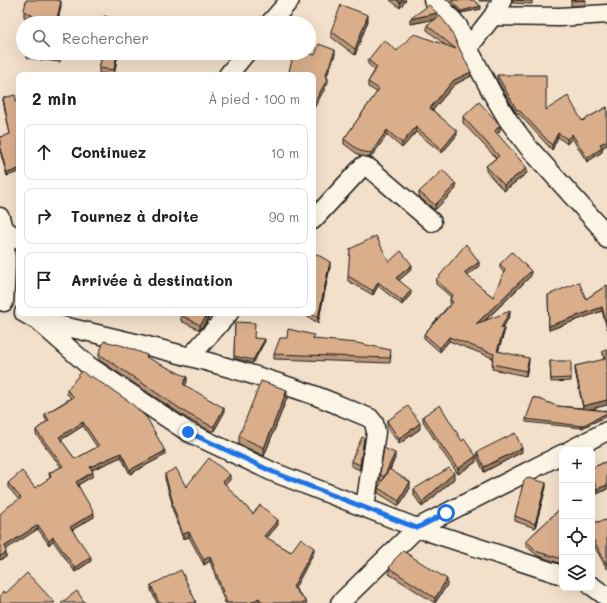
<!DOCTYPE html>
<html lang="fr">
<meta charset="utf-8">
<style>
:root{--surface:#fff;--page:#f6f6f6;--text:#202124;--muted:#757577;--line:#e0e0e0}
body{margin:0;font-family:Mali,sans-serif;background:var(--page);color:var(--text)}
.controls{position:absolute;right:12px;bottom:12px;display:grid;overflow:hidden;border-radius:8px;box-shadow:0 4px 16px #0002}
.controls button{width:36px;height:36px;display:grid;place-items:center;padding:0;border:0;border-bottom:1px solid var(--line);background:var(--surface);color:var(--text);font:20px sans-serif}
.stop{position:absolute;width:12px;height:12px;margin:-9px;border:3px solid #1a73e8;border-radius:50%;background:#fff}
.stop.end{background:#1a73e8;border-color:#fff;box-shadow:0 1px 4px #0008}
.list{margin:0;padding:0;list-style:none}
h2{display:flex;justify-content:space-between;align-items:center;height:52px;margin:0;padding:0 16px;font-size:17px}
h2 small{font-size:13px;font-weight:400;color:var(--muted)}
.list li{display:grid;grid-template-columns:26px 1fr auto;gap:12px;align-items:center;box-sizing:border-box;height:56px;margin:0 8px 8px;padding:0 8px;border:1px solid var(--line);border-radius:8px}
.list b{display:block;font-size:15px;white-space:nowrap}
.list em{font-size:13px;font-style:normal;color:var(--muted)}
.icon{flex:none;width:22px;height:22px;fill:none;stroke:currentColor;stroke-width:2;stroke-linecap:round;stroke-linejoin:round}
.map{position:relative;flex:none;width:607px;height:603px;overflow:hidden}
.search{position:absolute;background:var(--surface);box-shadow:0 4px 16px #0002;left:16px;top:16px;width:300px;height:44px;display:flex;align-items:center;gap:10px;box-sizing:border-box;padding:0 14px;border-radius:22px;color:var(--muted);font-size:15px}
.panel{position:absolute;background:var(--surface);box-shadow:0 4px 16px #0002;left:16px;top:72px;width:300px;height:244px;border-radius:8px}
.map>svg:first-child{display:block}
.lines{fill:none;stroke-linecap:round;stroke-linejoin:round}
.street-casing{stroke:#1c1c1c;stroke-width:21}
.street{stroke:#fcf5e5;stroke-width:18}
.wall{fill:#bb9678;stroke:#1c1c1c;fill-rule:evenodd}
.shaded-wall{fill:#997a61;stroke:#1c1c1c}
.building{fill:#daae8b;stroke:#1c1c1c;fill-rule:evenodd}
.route{stroke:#1a73e8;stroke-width:5}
</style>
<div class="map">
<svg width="607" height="603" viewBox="0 0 607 603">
<rect width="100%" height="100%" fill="#f2e0ca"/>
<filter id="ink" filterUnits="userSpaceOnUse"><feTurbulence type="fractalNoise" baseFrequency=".025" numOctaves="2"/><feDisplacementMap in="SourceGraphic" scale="8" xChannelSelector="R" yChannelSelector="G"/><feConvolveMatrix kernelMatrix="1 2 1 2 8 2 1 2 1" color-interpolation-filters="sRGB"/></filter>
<g filter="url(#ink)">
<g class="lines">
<defs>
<path id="street" d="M433 0 443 9 458 26 468 48 492 93 508 120 529 148 602 229 607 239
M493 16 560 17 607 14
M270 23 290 0
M468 48 493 16 502 0
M228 75 246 53
M0 217C8 245 6 273 4 302
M313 220 363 166 369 168 432 222
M3 228 19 240
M24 313 38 321 89 366 188 432 273 472 417 528 562 575
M40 321C130 341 220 362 308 393 329 400 349 410 370 418L374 423 376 432 365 507
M190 357 229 313
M570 450 607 431
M592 586 607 597
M340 603 417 528 562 454"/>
</defs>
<!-- street casing -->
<use href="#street" class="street-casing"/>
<!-- street -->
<use href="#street" class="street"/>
</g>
<!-- wall -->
<path class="wall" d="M390 0H406L400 8Z
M448 0H473L481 9 461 13Z
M479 0H490L489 1H479Z
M512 0H532V4L512 3Z
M571 0H586V5L571 6Z
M61 7 57 23H31L32 20 24 17V11Z
M437 18 471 76 454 85 433 110 457 135 442 153 416 132 402 148 387 135 371 157 360 156 344 144V139L377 92 368 87V82L375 70 368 64V60L397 51 445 45 427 30V25L436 19 410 24Z
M368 21 355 55 331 37V31Z
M27 53H61L60 62 27 58Z
M103 53H118L114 75H110L99 73V68Z
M497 75 546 110 582 121 607 107V145L602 148V152L587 162 572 138 567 144 558 137 552 150 518 113 517 114 497 80Z
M3 98 19 111 7 176 0 151V137L10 134 3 101Z
M463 117 500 131 497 134 527 173 504 191 486 171V166L496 158 463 123Z
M456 189 435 210 419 197V192Z
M389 262 412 269 399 280 411 294 402 305 378 286 373 295 348 281V276Z
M500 264 531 276 485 321 510 315 503 328 504 333 498 351 529 362 526 376 492 369 493 358 449 341 440 352 424 338V334L450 304V299L451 297 436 284V280L479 266 467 276 493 297 504 273 500 268Z
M330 267 318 323 301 313H313Z
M607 285V329L602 311 549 330 548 295 586 299Z
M181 315 209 318 200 330 181 321Z
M235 322 254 338 265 341 253 363 234 358Z
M314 339 391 355 390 363 274 359V354Z
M607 350V405L590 409 607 411V416L582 428 526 422V419L557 406 583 408 575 371V366L604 360 603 355V351Z
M99 354 147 358 187 382 185 385 224 413 214 431H211L188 419 99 360Z
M550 361 571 378V381L551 382Z
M67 390 165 455 130 474 121 457 92 470 93 476 78 485 94 517 72 530 91 561 75 572 53 541 49 545 38 529 5 549 6 557 0 560 19 500 8 487V483L35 488 50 479 49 473 61 467 36 434V430L47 421 45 418V414L71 398 67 394ZM83 426 97 447 75 459 61 440Z
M287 398 264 456 239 444V436Z
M423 416 476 462 458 474 439 447 423 421Z
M387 421 420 429 399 444 387 427Z
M364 444 360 470 351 466V461Z
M477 452H522L484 472 477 457Z
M395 458 390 470 410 488 399 506 378 493V488L382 481 380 480V474Z
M607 461V489L597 494 592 482V468Z
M165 474 186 487 230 480 225 485 253 514 278 525 267 538 291 552H314L295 588 307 603H225L210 561 204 565 189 537 183 539 172 508V503L165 479Z
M454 479 422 507 414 495V489Z
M546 487 535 528 515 521V516Z
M562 507V564L538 556 526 546V541Z
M607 520V569L593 544 592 545V523Z
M389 568 447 585 435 603 389 574Z
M151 585 196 603H157L151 590Z"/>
<!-- shaded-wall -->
<path class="shaded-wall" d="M402 0H406L400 8V3Z
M61 1V7L57 23H56Z
M481 6V9L461 13V11Z
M437 13V19L410 24V19Z
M368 15V21L355 55V49Z
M335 50V55L325 81V77Z
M117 53H118L114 75V70Z
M471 72V76L454 85 430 113V108L454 80Z
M328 78V83L313 110V105Z
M500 125V131L495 136V131Z
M416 127V132L402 148V143Z
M387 130V135L371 157V153Z
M457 131V135L442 153V149Z
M558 133V137L552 150V145Z
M572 134V138L567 144V139Z
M607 141V145L600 149V144Z
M602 148V152L587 162V158Z
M527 168V173L504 191V185Z
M19 169V172L7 176V173Z
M456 184V189L435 210V205Z
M314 192V197L313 198V193Z
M330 262V267L318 323V318Z
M479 262V266L464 278V273Z
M412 265V269L396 283V278Z
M531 271V276L476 329V324Z
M378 282V286L373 295V291Z
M411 290V294L402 305V301Z
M602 307V311L549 330V326Z
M510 311V315L501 332V328Z
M209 313V318L200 330V325Z
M504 329V333L497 356V351Z
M449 337V341L440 352V348Z
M265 339V341L253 363V360Z
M529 358V362L526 376V371Z
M187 377V382L183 389V384Z
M287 390V398L264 456V448Z
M607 400V405L583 411V406Z
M224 408V413L214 431V426Z
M607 413V416L582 428V426Z
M83 422V426L59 441V437Z
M420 423V429L399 444V439Z
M364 438V444L360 470V465Z
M522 448V452L484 472V467Z
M165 451V455L130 474V470Z
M121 453V457L90 471V467Z
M395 453V458L384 482V477Z
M476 456V462L458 474V469Z
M93 472V476L76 486V482Z
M454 473V479L422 507V502Z
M230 475V480L223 487V482Z
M410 482V488L399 506V501Z
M546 483V487L535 528V524Z
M607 485V489L597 494V489Z
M94 513V517L70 531V527Z
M278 520V525L264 541V536Z
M38 525V529L5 550V546Z
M189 532V537L183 539V534Z
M53 537V541L49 545V541Z
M593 539V544L592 545V541Z
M314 548V552L293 592V587Z
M6 553V557L0 560V556Z
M210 556V561L204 565V560Z
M91 557V561L75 572V568Z
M447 579V585L435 603V598Z
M259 598V603H250Z"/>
<!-- building -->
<path class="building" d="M26 0H55L61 1 56 23H31L32 15 24 11Z
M397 0H402L400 3Z
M451 0H473L481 6 461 11Z
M512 0H532V1Z
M571 0H586L571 1Z
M341 5 368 15 355 49 331 31Z
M429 5 437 13 410 19Z
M104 16 131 23H102Z
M440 16 449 27 471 72 454 80 430 108 457 131 442 149 416 127 402 143 387 130 371 153 360 151 344 139 379 89 368 82 377 67 368 60 384 40 397 51 409 38 415 34 456 49 427 25Z
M319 44 335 50 325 77 328 78 313 105V75H288L294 53H308L315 55Z
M33 53H60V56Z
M103 53H117L114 70 99 68Z
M497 75H546V110L568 96 582 121 607 107V141L600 144 602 148 587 158 572 134 567 139 558 133 552 145 518 109 517 110Z
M15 95 19 111V169L7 173 0 148V137L10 134 3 98Z
M479 102 500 125 495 131 527 168 504 185 486 166 499 156 463 117Z
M443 170 456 184 435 205 419 192Z
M376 236 389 262 401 251 412 265 396 278 411 290 402 301 378 282 373 291 348 276 350 249Z
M466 244 479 262 464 273 493 297 505 270 500 264 512 252 531 271 476 324 510 311 501 328 504 329 497 351 529 358 526 371 492 364 494 354 449 337 440 348 424 334 453 302 450 299 453 295 436 280Z
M313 252 330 262 318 318 309 313H313Z
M579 282 586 299 607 285V324L602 307 549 326 548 295Z
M182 313H209L200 325 181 315Z
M235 322 255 323 254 338 265 339 253 360 234 356Z
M288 329 314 335 313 339 357 343 391 350 390 358 274 354 280 338H287Z
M104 341 124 346 147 355 146 357 187 377 183 384 224 408 214 426H211L188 414 99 354Z
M607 350V400L583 406 575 366 605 359 603 351Z
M550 361H571V378L551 379Z
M82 371 90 378 91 376 130 402 147 418 165 451 130 470 121 453 90 467 93 472 76 482 94 513 70 527 91 557 75 568 53 537 49 541 38 525 5 546 6 553 0 556V514L9 506 21 498 8 483 22 471 35 488 51 477 49 473 63 466 36 430 49 420 45 414 74 397 67 390ZM83 422 99 446 75 459 59 437Z
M261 381 287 390 264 448 239 436Z
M534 397 557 406 607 411V413L582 426 526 419Z
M440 405 462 441 464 439 476 456 458 469 439 442 423 416Z
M408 406 420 423 399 439 387 421Z
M515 433 522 448 484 467 477 452Z
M362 437 364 438 360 465 351 461Z
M384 448 395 453 384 477 380 474Z
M209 458 230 475 223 482 253 514 260 505 278 520 264 536 291 552 301 538 314 548 293 587 307 603H263L259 598 250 603H227L210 556 204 560 189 532 183 534 172 504 173 503 165 474 176 468 186 487Z
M607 461V485L597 489 592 477V468Z
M449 468 454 473 422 502 414 489Z
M389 469 410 482 399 501 378 488Z
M529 478 546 483 535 524 515 516 524 480Z
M562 507V559L538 552 526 541Z
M607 520V565L593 539 592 541V523Z
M403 551 447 579 435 598 389 568 395 559Z
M181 570 196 602 194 603H159L151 585Z
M27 573 55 603H0V596L3 591 6 593Z
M77 591 85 603H61Z"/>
</g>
<g class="lines" filter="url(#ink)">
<!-- route -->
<path class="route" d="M188 432 273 472 417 528 446 513"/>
</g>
</svg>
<div class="controls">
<button>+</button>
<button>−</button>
<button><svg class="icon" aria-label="locate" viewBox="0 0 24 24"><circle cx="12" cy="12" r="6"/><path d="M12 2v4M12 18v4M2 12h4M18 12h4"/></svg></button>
<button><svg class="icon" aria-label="layers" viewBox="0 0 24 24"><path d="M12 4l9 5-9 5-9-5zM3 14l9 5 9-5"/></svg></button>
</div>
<div class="stop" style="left:446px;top:513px"></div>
<div class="stop end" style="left:188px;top:432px"></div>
<div class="search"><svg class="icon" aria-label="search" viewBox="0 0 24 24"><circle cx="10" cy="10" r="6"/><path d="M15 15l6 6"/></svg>Rechercher</div>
<section class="panel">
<h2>2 min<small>À pied · 100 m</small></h2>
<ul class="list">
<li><svg class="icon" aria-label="ahead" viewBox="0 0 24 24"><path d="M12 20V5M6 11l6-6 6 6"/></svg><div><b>Continuez</b></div><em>10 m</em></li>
<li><svg class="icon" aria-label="right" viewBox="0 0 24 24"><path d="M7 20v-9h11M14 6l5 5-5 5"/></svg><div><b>Tournez à droite</b></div><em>90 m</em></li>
<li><svg class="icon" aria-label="arrive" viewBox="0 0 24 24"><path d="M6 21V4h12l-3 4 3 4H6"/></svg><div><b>Arrivée à destination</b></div></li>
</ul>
</section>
</div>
